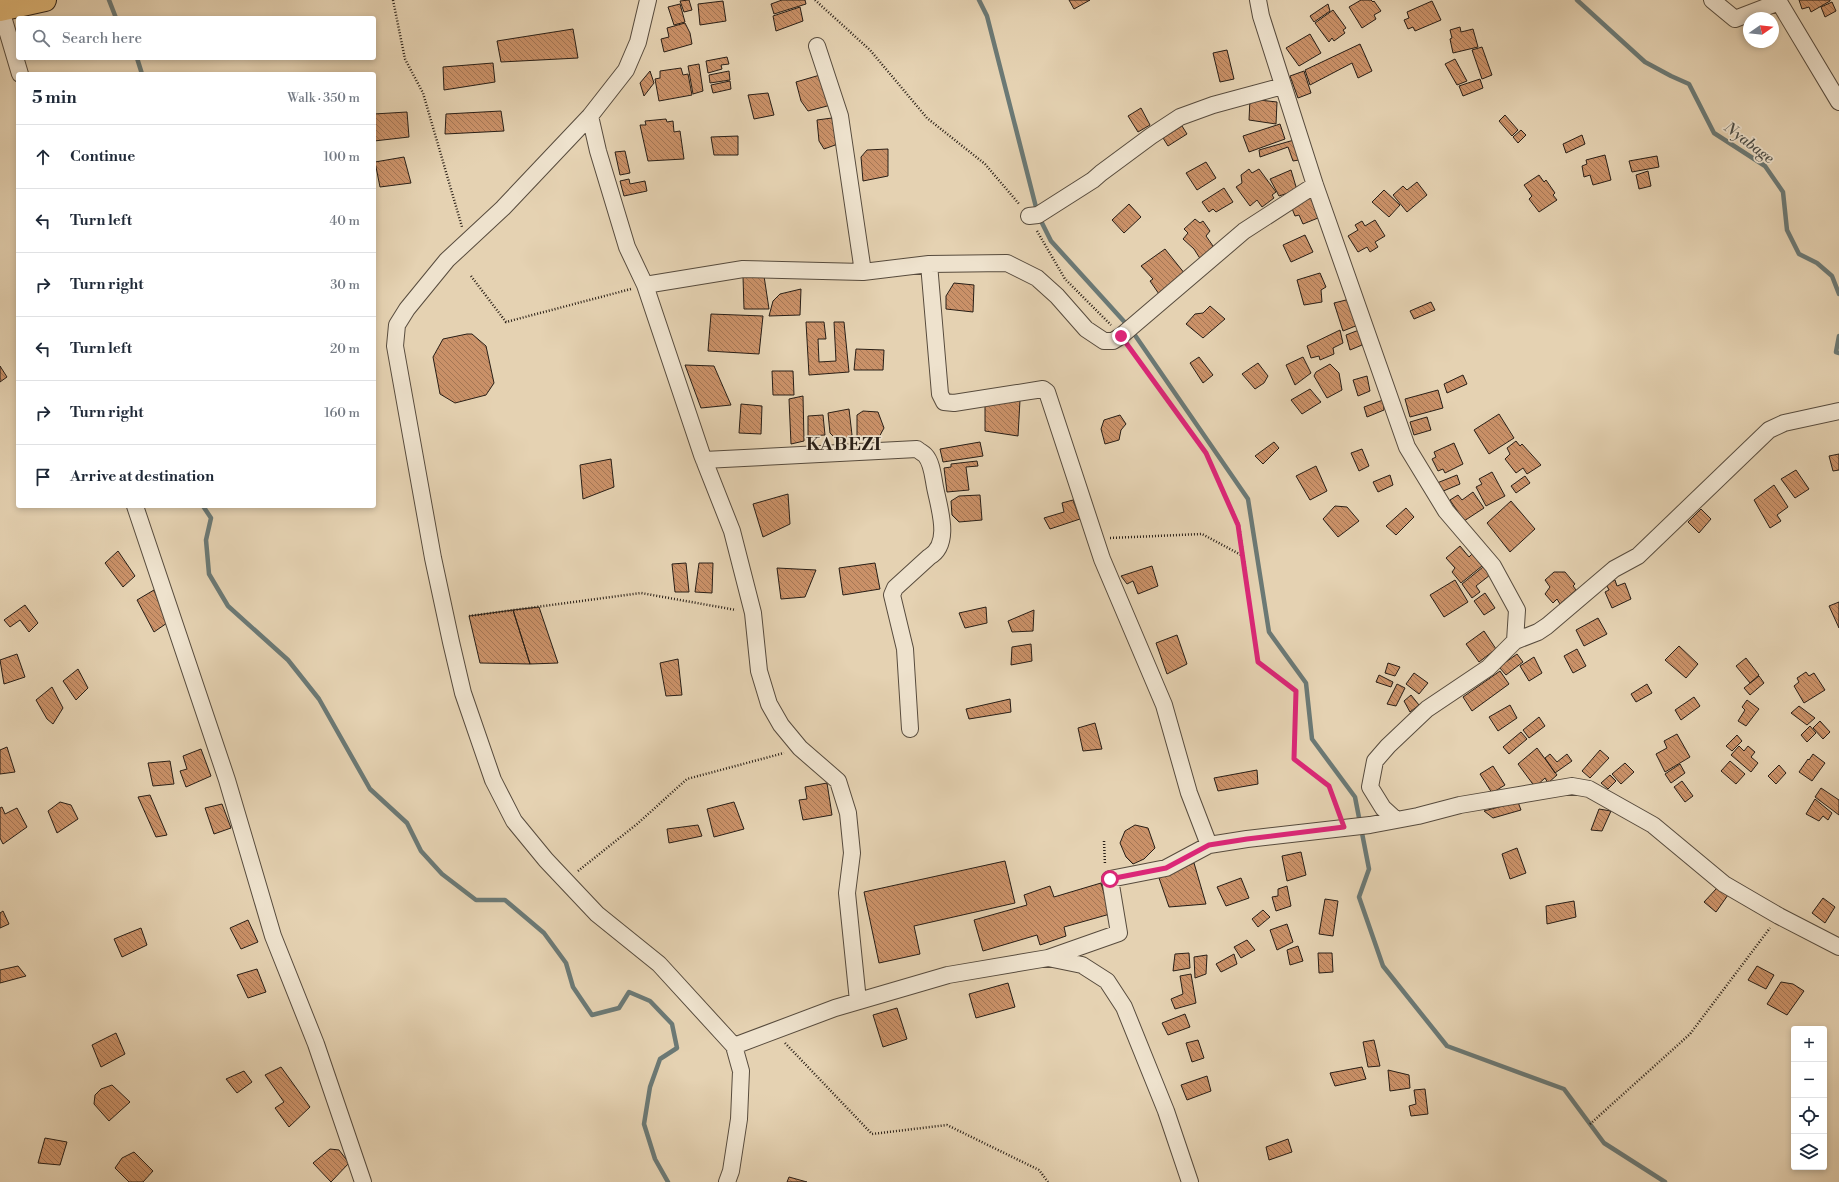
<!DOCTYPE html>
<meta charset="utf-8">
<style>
:root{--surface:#fff;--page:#f6f6f7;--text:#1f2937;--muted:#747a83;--line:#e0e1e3}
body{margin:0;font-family:"Libre Bodoni",serif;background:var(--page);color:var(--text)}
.controls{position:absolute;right:12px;bottom:12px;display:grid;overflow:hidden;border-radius:4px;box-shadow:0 2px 6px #0003}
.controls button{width:36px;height:36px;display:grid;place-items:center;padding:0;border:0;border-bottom:1px solid var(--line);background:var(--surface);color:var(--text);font:20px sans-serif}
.compass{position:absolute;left:1743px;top:12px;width:36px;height:36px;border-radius:50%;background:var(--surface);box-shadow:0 2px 6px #0003;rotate:76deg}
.stop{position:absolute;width:12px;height:12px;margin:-9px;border:3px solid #db2777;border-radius:50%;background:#fff}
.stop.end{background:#db2777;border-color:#fff;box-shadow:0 1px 4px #0008}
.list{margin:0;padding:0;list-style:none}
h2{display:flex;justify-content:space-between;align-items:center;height:52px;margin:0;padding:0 16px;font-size:17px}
h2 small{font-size:13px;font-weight:400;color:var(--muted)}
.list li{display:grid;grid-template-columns:26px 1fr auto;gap:12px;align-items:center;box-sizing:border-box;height:64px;padding:0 16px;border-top:1px solid var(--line)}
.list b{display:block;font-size:15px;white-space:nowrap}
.list em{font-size:13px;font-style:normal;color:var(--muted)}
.icon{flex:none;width:22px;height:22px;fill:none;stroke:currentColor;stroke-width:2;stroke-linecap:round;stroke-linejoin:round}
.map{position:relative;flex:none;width:1839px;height:1182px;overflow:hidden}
.search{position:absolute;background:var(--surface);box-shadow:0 2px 6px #0003;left:16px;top:16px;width:360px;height:44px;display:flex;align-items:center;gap:10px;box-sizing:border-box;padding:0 14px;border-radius:4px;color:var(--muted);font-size:15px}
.panel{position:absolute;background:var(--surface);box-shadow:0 2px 6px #0003;left:16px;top:72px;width:360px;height:436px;border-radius:4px}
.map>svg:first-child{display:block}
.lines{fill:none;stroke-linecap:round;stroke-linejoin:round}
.stream{stroke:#6b7975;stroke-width:4.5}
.building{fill:url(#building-back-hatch);stroke:#281e16}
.street-casing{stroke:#574b3d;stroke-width:18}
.highway-casing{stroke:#281e16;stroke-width:24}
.path{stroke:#281e16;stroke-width:2.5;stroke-dasharray:1 2;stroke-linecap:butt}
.street{stroke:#eee2cd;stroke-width:16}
.highway{stroke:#e2b979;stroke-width:22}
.route{stroke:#db2777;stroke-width:5}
.labels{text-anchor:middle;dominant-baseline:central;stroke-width:3.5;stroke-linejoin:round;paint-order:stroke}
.water-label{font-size:15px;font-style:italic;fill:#4a4c46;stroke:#eee2cd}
.district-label{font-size:18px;font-weight:bold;letter-spacing:1px;fill:#281e16;stroke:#eee2cd}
</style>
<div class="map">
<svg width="1839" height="1182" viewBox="0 0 1839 1182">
<defs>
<pattern id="building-back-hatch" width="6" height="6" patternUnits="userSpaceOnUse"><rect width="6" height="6" fill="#ca9168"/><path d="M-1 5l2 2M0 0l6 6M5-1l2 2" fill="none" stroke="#a47655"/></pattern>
</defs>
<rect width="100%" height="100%" fill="#e5d2b2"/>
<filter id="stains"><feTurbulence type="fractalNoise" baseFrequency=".005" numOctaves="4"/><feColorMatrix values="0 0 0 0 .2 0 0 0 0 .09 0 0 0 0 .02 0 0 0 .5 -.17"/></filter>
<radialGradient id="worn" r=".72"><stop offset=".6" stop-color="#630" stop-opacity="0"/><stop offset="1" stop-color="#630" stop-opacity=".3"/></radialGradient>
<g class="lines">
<!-- stream -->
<path class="stream" d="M109 0 116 18
M979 0 987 16 1038 215 1051 241 1130 328 1248 499 1269 632 1306 683 1312 739 1355 797 1369 869 1359 897 1383 966 1447 1046 1564 1089 1604 1143 1665 1182
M1577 0 1645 62 1671 76 1689 84 1714 133 1765 166 1783 192 1787 230 1799 254 1817 263 1832 276 1839 294
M137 58 142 74
M1839 336 1836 352 1839 353
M203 506 211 518 206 540 209 574 228 606 288 660 319 699 370 789 407 823 421 851 442 874 476 900H505L544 933 566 963 573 987 592 1015 619 1008 629 992 650 1001 672 1024 677 1048 660 1059 650 1087 644 1124 655 1159 668 1182"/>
</g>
<!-- building -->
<path class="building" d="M689 0 692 10 684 12 680 1Z
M782 0H805L806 4 774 14 771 4Z
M1069 0H1090L1074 9Z
M1361 0H1371L1373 2 1374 1 1381 11 1374 15 1376 19 1362 28 1349 7Z
M1799 0H1830V1L1811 12 1809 7 1802 9Z
M723 1 726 21 700 25 698 4Z
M1432 1 1441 20 1415 31 1413 27 1408 29 1404 20 1409 18 1407 12Z
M1832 2 1836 11 1825 17 1821 7Z
M680 4 685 22 674 25 668 7Z
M1328 4 1330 11 1314 22 1310 16Z
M800 7 803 21 776 31 773 16Z
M1333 10 1346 28 1343 30 1345 33 1334 41 1332 38 1329 42 1315 23Z
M685 23 690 33 692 44 664 52 661 39 669 37 667 28Z
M1460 27 1461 32 1473 29 1478 47 1453 53 1450 39 1452 38 1450 30Z
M573 29 578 58 501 62 497 41Z
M1310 34 1321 53 1299 66 1286 48Z
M1360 44 1372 71 1358 78 1352 63 1310 85 1305 70Z
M1482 47 1492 75 1482 79 1472 50Z
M1227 50 1234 79 1220 82 1213 53Z
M727 57 729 64 721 65 722 69 708 73 706 61Z
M1455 59 1467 81 1457 85 1445 64Z
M493 63 495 82 444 90 443 67Z
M699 64 703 91 693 94 688 66Z
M681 68 683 75 688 74 692 95 659 101 655 79 660 78V71Z
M650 71 654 83 644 96 640 83Z
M729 71 730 80 710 83 709 75Z
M1304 71 1311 93 1298 98 1290 76Z
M820 75 831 105 808 111 801 101 796 82Z
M1480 79 1483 88 1463 96 1459 86Z
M730 81 731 89 713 93 711 85Z
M768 93 774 115 754 119 748 95Z
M1250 99 1277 102 1276 124 1249 120Z
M1141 108 1150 125 1138 132 1128 116Z
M501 111 504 131 445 134 446 114Z
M407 112 409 137 374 141V114Z
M1505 115 1518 130 1512 136 1499 121Z
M832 118 838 144 824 149 819 141 817 120Z
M666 119 667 122 673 121 674 132 680 131 684 159 648 161 640 125H646L645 121Z
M1280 124 1285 139 1249 152 1243 136Z
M1182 126 1187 134 1168 146 1163 138Z
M1521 130 1526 135 1518 143 1513 137Z
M1582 135 1585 144 1566 153 1563 144Z
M738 136V155H714L711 137Z
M1294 140 1299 160 1293 161 1288 147 1260 157 1259 150Z
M888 149V176L863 181 861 157 867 150Z
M625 151 630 173 620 175 615 152Z
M1605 155 1611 180 1593 185 1590 175 1584 177 1582 166 1587 164 1586 160Z
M1657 156 1659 167 1632 172 1629 161Z
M404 157 411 183 380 187 375 162Z
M1206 162 1216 178 1197 190 1186 173Z
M1249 169 1252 173 1259 169 1276 192 1272 195 1274 198 1262 207 1257 200 1250 206 1236 187 1242 183 1241 175Z
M1291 170 1297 190 1279 196 1270 179Z
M1648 171 1651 186 1639 189 1636 175Z
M1539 175 1544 182 1546 180 1555 193 1553 195 1557 200 1539 212 1529 199 1532 196 1524 185Z
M629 179 630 184 645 181 647 191 624 196 620 181Z
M1417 182 1427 195 1407 212 1393 195 1403 186 1407 190Z
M1224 188 1233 202 1216 212 1213 209 1209 212 1202 202Z
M1384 190 1400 205 1389 217 1372 202Z
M1310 195 1318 218 1303 224 1299 215 1295 216 1291 206Z
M1129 204 1141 217 1124 233 1112 220Z
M1195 219 1200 223 1203 221 1210 231 1206 236 1213 246 1201 260 1194 249 1183 239 1188 233 1184 229Z
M1375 220 1385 236 1375 242 1378 247 1370 252 1367 247 1358 252 1348 236 1358 230 1355 225 1362 221 1365 226Z
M1305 235 1313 252 1291 262 1283 245Z
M1165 249 1185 274 1159 294 1150 281 1153 279 1141 266Z
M1320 273 1326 287 1321 290 1322 302 1304 305 1297 280Z
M764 276 769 309H744L743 277Z
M954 283 974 285 973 312 946 309V296Z
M801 289 800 315 769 316 773 301 780 294Z
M1350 299 1358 325 1343 331 1334 303Z
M1431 302 1435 310 1414 319 1410 311Z
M1210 306 1225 319 1203 338 1186 324 1195 314 1203 313Z
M711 314 763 316 759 354 708 351Z
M806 322H824L826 339H818L819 362 836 361 834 322H844L849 372 809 375Z
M1340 330 1343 343 1333 348 1334 354 1320 360 1319 356 1311 358 1307 346Z
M1359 330 1362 345 1350 350 1346 335Z
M467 334H472L486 346 494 383 486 395 455 403 440 394 433 357 443 339Z
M856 349 884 350 883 370H854Z
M1199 357 1213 375 1203 383 1190 363Z
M1303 357 1311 373 1295 385 1286 365Z
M1258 363 1268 376 1264 383 1255 389 1242 374Z
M1330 364 1339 373 1342 390 1327 398 1314 376 1316 372Z
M685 365 714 366 731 405 701 408Z
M0 366 7 377 0 382Z
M772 371H793L794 395H773Z
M1463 375 1467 384 1447 393 1444 384Z
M1367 376 1370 391 1358 396 1353 380Z
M1310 389 1321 402 1302 414 1291 400Z
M1438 390 1443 408 1410 417 1405 399Z
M803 396 804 441 791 444 789 399Z
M1020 400 1018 436 985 431V404Z
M1383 400 1384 410 1367 417 1364 407Z
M741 404 762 406 761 434 739 433Z
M849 409 852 435 838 441 830 433 828 413Z
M863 411 878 412 884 428 878 439 865 441 857 437V415Z
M1499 414 1514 438 1489 454 1474 430Z
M823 415 825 435 808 436V416Z
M1120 415 1126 424 1121 430 1119 440 1105 444 1101 429 1104 420Z
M1427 417 1431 430 1414 435 1410 422Z
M1516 441 1520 446 1522 444 1541 465 1527 474 1523 468 1516 473 1505 459 1510 454 1507 448Z
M980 442 983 456 943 462 940 449Z
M1274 442 1279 448 1263 464 1255 456Z
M1454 443 1463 464 1445 473 1443 469 1438 471 1432 459 1436 457 1434 452Z
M1362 449 1369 466 1359 471 1351 453Z
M1839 454V470L1833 471 1829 456Z
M611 459 614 487 583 499 580 465Z
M977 461 978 466 966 467 969 490 947 492 944 468 951 467V464Z
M1316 466 1327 491 1310 500 1296 476Z
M1796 470 1809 489 1795 498 1781 479Z
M1492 472 1505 496 1486 506 1476 487 1482 484 1479 479Z
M1390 475 1393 485 1378 492 1373 482Z
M1457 475 1460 484 1441 492 1437 483Z
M1525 476 1530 483 1516 493 1511 486Z
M1774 485 1788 507 1777 515 1781 521 1770 528 1754 500Z
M1473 492 1484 508 1464 521 1450 500 1458 495 1462 500Z
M788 494 790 524 763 537 753 504Z
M980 495 982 520 959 522 952 515 951 501 959 496Z
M1073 500 1080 519 1050 529 1044 518 1064 512 1062 503Z
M1511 501 1535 529 1510 552 1487 523Z
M1335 506 1347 507 1359 521 1338 537 1323 519Z
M1406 508 1414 517 1396 535 1386 526Z
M1701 509 1711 519 1699 533 1688 522Z
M1460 546 1469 557 1472 554 1482 566 1461 583 1452 572 1455 568 1446 558Z
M118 551 135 576 123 587 105 563Z
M686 563 689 592H675L672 564Z
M699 563H713L712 593 695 592Z
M875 563 880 589 843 595 839 568Z
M1152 566 1158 586 1138 594 1133 581 1127 584 1121 576Z
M1483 567 1490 575 1476 586 1480 592 1472 598 1462 584Z
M777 568 816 570 805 597 781 599Z
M1554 572H1565L1575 584 1573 586 1576 590 1560 604 1557 599 1553 603 1545 594 1550 587 1545 580Z
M1455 580 1468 602 1444 617 1430 595Z
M1615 580 1617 586 1625 583 1631 599 1612 608 1605 592 1609 590 1606 584Z
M154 590 167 623 154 632 137 600Z
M1485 593 1495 608 1484 615 1474 601Z
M1839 602V628L1829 606Z
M25 605 38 623 29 632 20 620 10 627 4 620Z
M539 607 558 663 530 664 513 610Z
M986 607 987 623 965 628 959 613Z
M513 610 530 664 480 663 469 616Z
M1034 610 1033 631 1012 632 1008 621Z
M1598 618 1607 634 1584 646 1576 630Z
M1484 631 1496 649 1479 662 1466 644Z
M1177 635 1187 664 1167 674 1156 643Z
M1031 644 1032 661 1011 665 1012 647Z
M1679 646 1698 664 1686 678 1665 660Z
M1577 649 1586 666 1573 673 1564 656Z
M17 654 25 677 4 684 0 660Z
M1517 654 1523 662 1506 675 1499 667Z
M1534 657 1542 673 1529 681 1520 666Z
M1746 658 1759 675 1750 683 1736 666Z
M678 659 682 695 666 696 660 663Z
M1388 663 1400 667 1395 676 1385 673Z
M78 669 88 688 76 700 63 681Z
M1500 671 1509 684 1472 711 1463 697Z
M1806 672 1809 676 1814 673 1825 690 1804 703 1794 686 1799 682 1797 678Z
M1414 673 1428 683 1419 694 1406 684Z
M1379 675 1393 682 1391 687 1376 682Z
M1759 676 1764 683 1750 695 1744 688Z
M1397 684 1405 688 1396 706 1387 704Z
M1647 684 1652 693 1636 702 1631 694Z
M52 687 63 708 53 724 47 719 36 700Z
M1411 695 1419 705 1410 712 1404 701Z
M1694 697 1700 706 1681 720 1675 710Z
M1010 699 1011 712 969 719 966 709Z
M1747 700 1759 709 1746 726 1738 721 1745 710 1742 707Z
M1510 705 1517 718 1498 731 1489 717Z
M1799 706 1815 718 1807 725 1791 713Z
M1539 717 1545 726 1529 738 1523 730Z
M1820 721 1830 732 1823 739 1813 728Z
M1095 723 1102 749 1083 751 1078 728Z
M1810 726 1816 733 1807 742 1801 735Z
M1521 732 1527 739 1509 754 1503 747Z
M1677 734 1690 757 1665 772 1656 754 1667 748 1664 741Z
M1737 735 1742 741 1732 751 1726 746Z
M1739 746 1744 751 1748 746 1755 752 1751 757 1758 763 1751 772 1731 755Z
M7 747 15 772 0 774V750Z
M1537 748 1557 775 1548 783 1545 778 1535 787 1518 764Z
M201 749 211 776 186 787 180 771 187 769 183 756Z
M1600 750 1609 758 1590 778 1582 771Z
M1550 754 1557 762 1567 754 1572 761 1555 773 1545 758Z
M1813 754 1825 763 1812 781 1799 772 1808 759 1809 760Z
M170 761 174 784 153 786 148 763Z
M1730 761 1745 774 1736 784 1721 771Z
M1625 763 1634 772 1621 784 1612 774Z
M1680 764 1685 773 1671 783 1665 774Z
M1779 765 1786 773 1776 784 1768 776Z
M1493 766 1505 785 1492 793 1480 774Z
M1257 770 1258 784 1218 791 1214 778Z
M1610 775 1616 781 1608 789 1601 783Z
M1682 781 1693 796 1685 802 1674 787Z
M827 783 832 815 803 820 799 800 807 799 805 787Z
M1821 788 1839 800V815L1815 797Z
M150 795 167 835 156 837 138 797Z
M1815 799 1832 813 1828 820 1823 816 1819 821 1806 814Z
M60 802 71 805 78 819 57 833 48 811Z
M734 802 744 829 714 837 707 809Z
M1518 802 1521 810 1493 818 1484 811Z
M222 804 231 828 214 834 205 808Z
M2 807 5 814 17 808 27 827 3 844 0 838V808Z
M1599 809 1611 811 1602 831 1591 830Z
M698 825 702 836 669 843 667 829Z
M1135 825 1148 828 1155 848 1144 859 1133 864 1126 857 1120 843 1125 831Z
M1517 848 1526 873 1510 879 1502 854Z
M1301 852 1306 875 1287 881 1282 856Z
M1005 861 1015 903 914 926 920 954 879 963 864 892Z
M1194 863 1206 904 1169 907 1159 878Z
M1241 878 1249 898 1226 906 1217 887Z
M1101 883 1110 914 1064 927 1066 936 1040 945 1037 935 983 951 974 920 1027 905 1024 895 1050 886 1054 897Z
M1287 886 1291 906 1276 911 1272 897 1278 896V889Z
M1717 888 1728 895 1716 912 1704 902Z
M1823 898 1835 907 1825 923 1812 913Z
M1325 899 1338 901 1333 936 1319 934Z
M1574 901 1576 917 1547 924 1546 906Z
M1263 910 1270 917 1258 927 1252 919Z
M3 911 9 924 0 928V913Z
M248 920 258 942 241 949 230 928Z
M1287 924 1293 942 1277 950 1270 930Z
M141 928 147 945 122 957 114 939Z
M1247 940 1255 950 1241 958 1234 947Z
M1298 946 1303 961 1290 965 1287 950Z
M1189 953 1190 968 1173 971 1175 954Z
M1318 953H1332L1333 972 1319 973Z
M1234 954 1237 964 1221 972 1216 964Z
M1207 955 1206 974 1195 978 1194 957Z
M18 966 26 976 0 983V970Z
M1757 966 1774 975 1766 989 1748 980Z
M257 969 266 992 248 998 237 975Z
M1191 974 1196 1003 1175 1009 1171 999 1183 994 1180 976Z
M1781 982 1793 984 1804 991 1787 1015 1767 1004Z
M1008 983 1015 1007 976 1018 969 994Z
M897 1008 907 1039 883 1047 873 1015Z
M1185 1014 1190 1027 1168 1035 1162 1023Z
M116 1033 125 1054 101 1067 92 1045Z
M1198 1040 1204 1058 1192 1062 1186 1043Z
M1374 1040 1380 1066 1368 1067 1363 1042Z
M281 1067 310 1107 289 1127 275 1108 284 1102 265 1075Z
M1362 1067 1366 1079 1335 1086 1330 1073Z
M1388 1070 1409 1075 1410 1088 1390 1091Z
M244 1071 252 1082 237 1093 226 1079Z
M1207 1076 1211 1091 1187 1100 1181 1085Z
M112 1085 130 1102 109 1121 94 1104 95 1095 101 1089Z
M1425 1089 1428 1114 1411 1116 1409 1106 1416 1104 1414 1090Z
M45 1138 67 1142 60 1165 38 1163Z
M1288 1139 1292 1152 1269 1160 1266 1147Z
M330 1149 339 1150 349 1163 331 1182 313 1163Z
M134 1152 153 1171 143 1182H129L115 1168 122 1158Z
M789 1177 807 1182H787Z"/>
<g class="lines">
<defs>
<path id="street" d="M648 0 638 42 626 70 590 116 503 208 447 260 407 309 397 325 395 346 433 558 451 642 463 693 493 780 514 821 546 860 597 914 659 964 734 1046 741 1071 739 1119 731 1171 727 1182
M1258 0 1261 16 1315 185 1407 447 1446 511 1493 566 1517 610 1515 641 1488 668 1427 709 1388 746 1375 761 1370 787 1383 808 1395 819
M1712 0 1735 19 1779 2 1839 102
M1 10 20 74
M817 46 840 116 863 272
M590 116 598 151 627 247 645 285 702 455 732 531 753 613 759 671 769 704 781 725 800 748 838 781 848 813 852 853 847 893 858 1001
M1029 216 1038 215 1093 180 1101 173 1151 136 1180 117 1213 105 1283 86
M929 264 940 394 944 402 954 403 1043 389 1047 392 1102 559 1164 705 1189 793 1209 845
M645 285 743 269 863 272 929 264 1007 263 1037 278 1057 296 1086 329 1104 341H1113L1121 336 1244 231 1315 185
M704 460 917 449C919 451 923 453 925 455 932 462 933 477 935 487 939 508 952 544 929 557L895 588 892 595 905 649 910 729
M135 506 227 780 273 936 316 1044 363 1182
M1515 641 1538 632 1547 626 1614 569 1638 556 1769 430 1784 423 1839 411
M1048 958 1119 933 1110 879 1166 868 1209 845 1247 839 1370 825 1418 816 1460 805 1572 786 1589 789 1653 825 1724 884 1779 916 1839 947
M734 1046 835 1008 948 975 1048 958 1082 965 1107 981 1124 1007 1166 1111 1190 1182"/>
<path id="highway" d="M0 10 45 0"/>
</defs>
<!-- street casing -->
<use href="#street" class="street-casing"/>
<!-- highway casing -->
<use href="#highway" class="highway-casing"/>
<!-- path -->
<path class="path" d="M393 0 405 59 423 93 462 227
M815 0 870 50 927 118 985 164 1020 205
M1037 231 1065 279 1111 325
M471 276 506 322 631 289
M1129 348 1206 453 1239 525 1258 662 1296 691 1294 759 1329 786 1339 814
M1110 538 1202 534 1243 556
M469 616 641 593 736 610
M1104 841 1105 865
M578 871 637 824 687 779 784 753
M785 1043 872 1134 947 1125 1039 1170 1048 1182
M1590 1124 1690 1034 1770 928"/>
<!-- street -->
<use href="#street" class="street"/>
<!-- highway -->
<use href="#highway" class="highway"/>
</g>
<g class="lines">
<!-- route -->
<path class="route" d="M1110 879 1166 868 1209 845 1247 839 1344 827 1329 786 1294 759 1296 691 1258 662 1238 525 1206 453 1121 336"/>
</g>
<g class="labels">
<!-- water labels -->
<g class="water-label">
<text transform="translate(1749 143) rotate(37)">Nyabage</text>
</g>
<!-- district labels -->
<g class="district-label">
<text x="844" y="444">KABEZI</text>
</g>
</g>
<rect width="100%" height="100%" filter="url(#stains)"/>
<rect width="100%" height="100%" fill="url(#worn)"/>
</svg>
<div class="controls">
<button>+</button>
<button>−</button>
<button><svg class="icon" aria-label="locate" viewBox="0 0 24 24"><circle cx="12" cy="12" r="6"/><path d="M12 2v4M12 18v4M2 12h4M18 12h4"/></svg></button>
<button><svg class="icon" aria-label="layers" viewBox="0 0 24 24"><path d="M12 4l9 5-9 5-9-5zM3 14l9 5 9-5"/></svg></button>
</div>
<svg class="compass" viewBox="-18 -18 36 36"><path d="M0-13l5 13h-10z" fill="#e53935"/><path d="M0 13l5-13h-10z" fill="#747a83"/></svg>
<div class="stop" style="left:1110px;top:879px"></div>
<div class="stop end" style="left:1121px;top:336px"></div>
<div class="search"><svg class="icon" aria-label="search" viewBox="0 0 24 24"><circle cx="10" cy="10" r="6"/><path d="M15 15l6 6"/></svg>Search here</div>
<section class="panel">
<h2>5 min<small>Walk · 350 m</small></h2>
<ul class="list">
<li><svg class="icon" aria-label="ahead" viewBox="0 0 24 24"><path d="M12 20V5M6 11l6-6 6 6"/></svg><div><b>Continue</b></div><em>100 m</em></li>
<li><svg class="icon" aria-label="left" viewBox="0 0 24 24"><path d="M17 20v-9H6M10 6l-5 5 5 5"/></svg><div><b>Turn left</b></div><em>40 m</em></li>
<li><svg class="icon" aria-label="right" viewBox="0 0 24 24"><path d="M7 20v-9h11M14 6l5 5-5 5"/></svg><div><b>Turn right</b></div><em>30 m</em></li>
<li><svg class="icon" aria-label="left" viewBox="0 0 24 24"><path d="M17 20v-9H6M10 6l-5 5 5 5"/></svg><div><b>Turn left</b></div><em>20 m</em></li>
<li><svg class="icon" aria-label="right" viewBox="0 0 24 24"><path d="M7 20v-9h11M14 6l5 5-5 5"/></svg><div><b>Turn right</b></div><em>160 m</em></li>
<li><svg class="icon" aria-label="arrive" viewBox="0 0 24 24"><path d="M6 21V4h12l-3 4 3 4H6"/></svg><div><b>Arrive at destination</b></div></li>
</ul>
</section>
</div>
